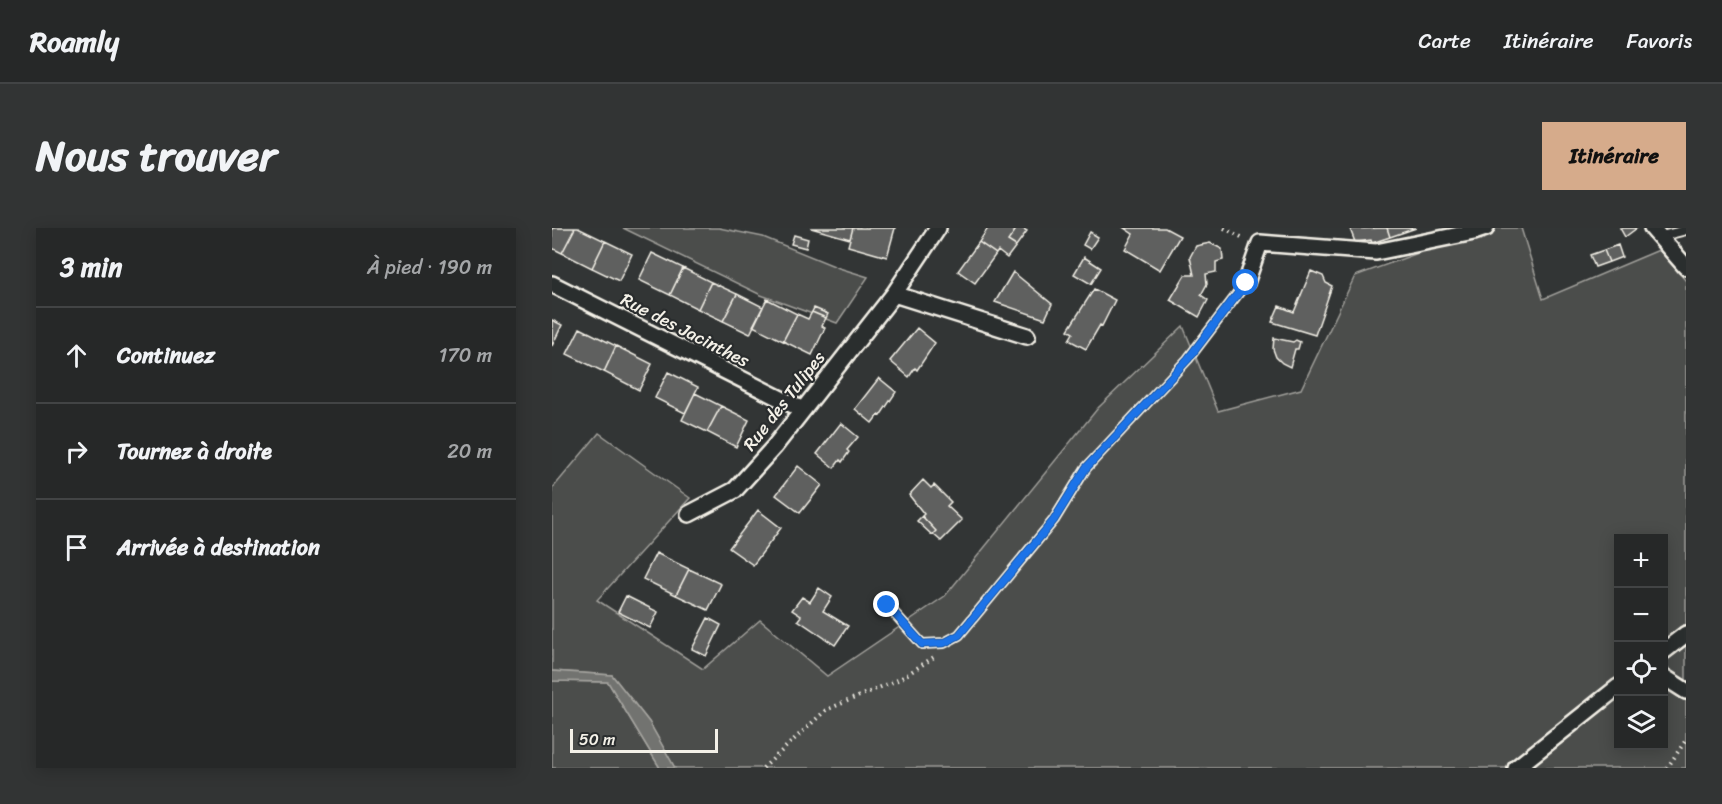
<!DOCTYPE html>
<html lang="fr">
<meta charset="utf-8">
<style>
:root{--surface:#262828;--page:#323434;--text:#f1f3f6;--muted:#a4a6a8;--line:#424445;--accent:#d6ab8b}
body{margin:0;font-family:Sriracha,sans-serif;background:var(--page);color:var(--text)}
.controls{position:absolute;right:18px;bottom:18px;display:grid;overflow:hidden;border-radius:0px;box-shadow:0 3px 15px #0003}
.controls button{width:54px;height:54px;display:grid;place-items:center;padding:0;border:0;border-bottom:2px solid var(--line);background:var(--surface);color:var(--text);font:30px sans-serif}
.scale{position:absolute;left:18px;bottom:15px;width:148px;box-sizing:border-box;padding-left:6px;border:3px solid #f4f1e8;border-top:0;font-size:16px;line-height:21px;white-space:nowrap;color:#f4f1e8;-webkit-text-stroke:4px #2a2d2e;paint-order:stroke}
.stop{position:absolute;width:18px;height:18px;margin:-14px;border:4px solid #1a73e8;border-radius:50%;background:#fff}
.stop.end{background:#1a73e8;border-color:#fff;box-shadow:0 2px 6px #0008}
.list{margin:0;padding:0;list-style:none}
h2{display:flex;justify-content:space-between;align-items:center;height:78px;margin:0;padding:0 24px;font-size:26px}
h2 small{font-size:20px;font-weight:400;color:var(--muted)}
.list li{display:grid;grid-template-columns:39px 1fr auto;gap:18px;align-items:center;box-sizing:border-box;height:96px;padding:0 24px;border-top:2px solid var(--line)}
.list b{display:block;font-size:22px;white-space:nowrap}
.list em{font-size:20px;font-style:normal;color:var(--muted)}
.icon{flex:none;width:33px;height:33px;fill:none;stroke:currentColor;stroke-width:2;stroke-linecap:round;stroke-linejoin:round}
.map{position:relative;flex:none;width:1134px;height:540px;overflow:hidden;border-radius:0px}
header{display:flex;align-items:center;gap:36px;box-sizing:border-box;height:84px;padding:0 30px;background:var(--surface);border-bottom:2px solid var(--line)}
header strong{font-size:28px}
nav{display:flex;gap:33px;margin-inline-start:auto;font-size:21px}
.intro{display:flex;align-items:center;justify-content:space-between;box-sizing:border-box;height:144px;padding:0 36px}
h1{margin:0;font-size:42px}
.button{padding:15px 27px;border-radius:0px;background:var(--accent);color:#111;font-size:21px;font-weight:700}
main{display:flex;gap:36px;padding:0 36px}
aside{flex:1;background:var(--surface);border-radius:0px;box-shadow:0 3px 15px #0003}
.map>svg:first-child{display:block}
.green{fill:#4b4d4c;stroke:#a09f9a;stroke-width:1.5;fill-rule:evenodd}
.water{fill:#727370;stroke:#a6a5a0;stroke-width:1.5}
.building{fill:#5f605f;stroke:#f4f1e8;stroke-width:1.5}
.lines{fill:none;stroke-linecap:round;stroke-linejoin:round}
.lane-casing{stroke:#f4f1e8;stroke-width:12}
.street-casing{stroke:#f4f1e8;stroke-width:20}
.path{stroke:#f4f1e8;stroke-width:4;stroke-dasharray:1.5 4.5;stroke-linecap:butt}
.lane{stroke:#2a2d2e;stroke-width:8}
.street{stroke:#2a2d2e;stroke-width:15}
.route{stroke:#1a73e8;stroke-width:8}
.labels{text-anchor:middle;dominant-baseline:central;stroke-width:4.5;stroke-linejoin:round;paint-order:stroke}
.street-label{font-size:18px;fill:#f4f1e8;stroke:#2a2d2e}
</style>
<header>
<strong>Roamly</strong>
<nav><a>Carte</a><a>Itinéraire</a><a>Favoris</a></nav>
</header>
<div class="intro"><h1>Nous trouver</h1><a class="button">Itinéraire</a></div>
<main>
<aside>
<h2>3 min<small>À pied · 190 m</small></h2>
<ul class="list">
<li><svg class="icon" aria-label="ahead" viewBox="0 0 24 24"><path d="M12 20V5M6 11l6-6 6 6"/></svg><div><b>Continuez</b></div><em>170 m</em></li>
<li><svg class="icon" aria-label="right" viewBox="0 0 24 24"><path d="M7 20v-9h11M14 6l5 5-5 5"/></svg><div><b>Tournez à droite</b></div><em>20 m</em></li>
<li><svg class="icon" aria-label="arrive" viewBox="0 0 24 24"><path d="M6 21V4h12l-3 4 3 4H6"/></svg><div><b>Arrivée à destination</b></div></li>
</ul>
</aside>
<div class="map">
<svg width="1134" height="540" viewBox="0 0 1134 540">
<rect width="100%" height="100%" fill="#323535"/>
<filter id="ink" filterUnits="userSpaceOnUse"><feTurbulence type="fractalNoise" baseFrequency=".0167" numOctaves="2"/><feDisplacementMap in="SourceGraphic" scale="12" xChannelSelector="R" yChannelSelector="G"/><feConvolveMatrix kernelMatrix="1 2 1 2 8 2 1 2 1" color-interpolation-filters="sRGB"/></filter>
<g filter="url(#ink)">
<!-- green -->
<path class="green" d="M71 0H167L211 9 287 40 316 49 285 95 209 67Z
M935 0H969L991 71 1107 22 1134 53V540H123L97 494 60 447 0 443V261L47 205 138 270 45 372 151 441 208 392 275 448 393 368 546 180 631 98 666 183 749 161 803 48ZM1066 310H1112V518H1066Z
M0 453 56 454 108 540H0Z"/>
<!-- water -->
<path class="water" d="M0 443 60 447 97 494 123 540H108L56 454 0 453Z"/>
<!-- building -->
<path class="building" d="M0 0H23L10 25 0 20Z
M23 0H26L53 13 40 40 10 25Z
M259 0H301L298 11Z
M301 0H343L335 29 296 18Z
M436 0H463L461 2 463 3 456 13 464 18 455 30 446 23 444 26 427 14Z
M463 0H470L475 3 464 18 456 13 463 3 461 2Z
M572 0H613L628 8 608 42 573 21 581 6Z
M835 0 838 9 820 15 819 12 803 14 798 1Z
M835 0H864L838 9Z
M1068 0H1085L1073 9Z
M538 4 546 9 538 21 531 17Z
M242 7 256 11 254 20 239 16Z
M53 13 80 26 67 53 40 40Z
M427 14 444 26 423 55 406 43Z
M658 15 670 21 671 32 664 34V44L654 46 655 56 649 67 656 72 647 89 618 72 633 47H642L638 29 644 18Z
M1066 17 1070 29 1057 34 1052 22Z
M1052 22 1057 34 1043 39 1038 27Z
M100 25 131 40 118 67 87 52Z
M532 29 549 40 539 56 522 46Z
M131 40 159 54 146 81 118 67Z
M759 43 771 48 774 55 780 58 763 107 720 94 727 78 742 84Z
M461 44 500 76 493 91 443 74Z
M159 54 185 66 171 93 146 81Z
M542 61 563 72 550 98 548 97 534 121 517 112 521 105 516 102Z
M185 66 211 79 198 106 171 93Z
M215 71 245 86 231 113 201 98Z
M262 80 276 86 274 90 260 84Z
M260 84 274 90 270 98 273 100 260 127 231 113 245 86 256 91Z
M0 92 10 97 0 118Z
M28 100 64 118 52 144 15 126Z
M365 100 383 115 365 142 363 140 357 149 338 133Z
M722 110 741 114 744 112 748 114 746 121H743L738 139 730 135 724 129 721 121Z
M64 118 100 136 87 162 52 144Z
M116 144 146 159 133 185 103 170Z
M327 150 344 164 328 188 326 187 320 195 303 181Z
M143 165 169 178 155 204 130 192Z
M169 178 197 192 184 219 155 204Z
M289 195 306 209 295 222 297 224 290 234 288 232 282 240 265 226Z
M246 238 270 257 248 285 224 267Z
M371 252 379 260 382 257 399 274 395 278 410 292 389 313 381 306 384 303 370 288 372 286 357 267Z
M206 282 229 300 201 337 177 320Z
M370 288 384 303 380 307 365 293Z
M104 325 137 341 124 367 91 351Z
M137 341 169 356 156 382 124 367Z
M267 360 280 369 271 383 296 398 283 417 246 392 249 388 240 382 250 369 258 374Z
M74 368 106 384 98 400 66 384Z
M156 390 169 397 154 428 140 421Z"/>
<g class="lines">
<defs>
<path id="lane" d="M1106 9 1134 2
M335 377 370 416 392 415 407 407 502 292 534 240 636 131 694 55"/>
<path id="street" d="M1100 0 1134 39
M694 55 708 15 824 24 922 4 934 0
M0 56 249 181
M342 66 475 108
M137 286 183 262 222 219 342 66 386 0
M1112 423 1134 406
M1112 449 1134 463
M964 540 1066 459"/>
</defs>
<!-- lane casing -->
<use href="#lane" class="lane-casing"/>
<!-- street casing -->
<use href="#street" class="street-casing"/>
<!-- path -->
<path class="path" d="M672 0 693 11
M211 540 274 482 348 451 382 429
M1115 540 1134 512"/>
<!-- lane -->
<use href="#lane" class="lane"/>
<!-- street -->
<use href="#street" class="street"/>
</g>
</g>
<g class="lines" filter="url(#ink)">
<!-- route -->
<path class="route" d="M335 377 370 416 392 415 407 407 502 292 534 240 636 131 694 55"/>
</g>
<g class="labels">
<!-- street labels -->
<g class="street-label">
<text transform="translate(133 102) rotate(27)">Rue des Jacinthes</text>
<text transform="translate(232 173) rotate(-52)">Rue des Tulipes</text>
</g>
</g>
</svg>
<div class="controls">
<button>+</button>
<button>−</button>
<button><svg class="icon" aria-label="locate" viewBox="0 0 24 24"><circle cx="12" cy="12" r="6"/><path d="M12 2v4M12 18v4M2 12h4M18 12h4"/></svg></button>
<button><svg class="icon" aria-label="layers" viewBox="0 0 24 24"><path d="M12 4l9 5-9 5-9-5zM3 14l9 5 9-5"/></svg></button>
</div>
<div class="scale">50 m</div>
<div class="stop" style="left:694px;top:55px"></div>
<div class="stop end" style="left:335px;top:377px"></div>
</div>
</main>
